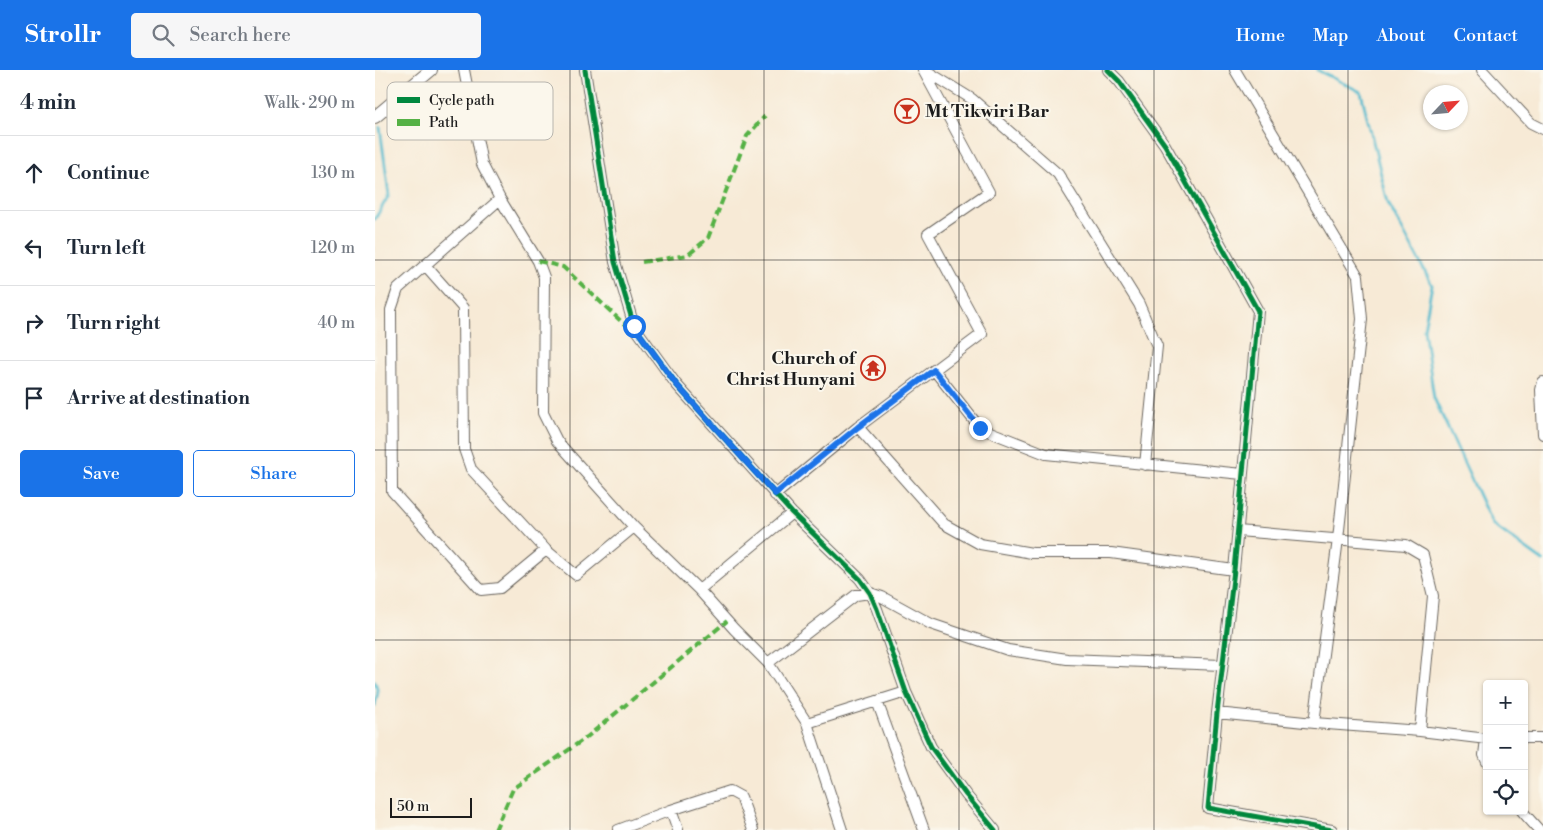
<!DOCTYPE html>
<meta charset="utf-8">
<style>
:root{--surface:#fff;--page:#f6f6f7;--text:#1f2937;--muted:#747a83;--line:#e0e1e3;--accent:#1a73e8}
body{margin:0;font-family:"Libre Bodoni",serif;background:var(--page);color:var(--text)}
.controls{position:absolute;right:15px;bottom:15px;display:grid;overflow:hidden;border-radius:5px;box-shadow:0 1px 4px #0004}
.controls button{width:45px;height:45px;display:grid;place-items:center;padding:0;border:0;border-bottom:1px solid var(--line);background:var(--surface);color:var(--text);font:25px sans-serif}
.compass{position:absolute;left:1048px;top:15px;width:45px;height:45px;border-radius:50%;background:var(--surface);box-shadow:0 1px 4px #0004;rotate:64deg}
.scale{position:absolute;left:15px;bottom:12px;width:82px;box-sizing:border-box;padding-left:5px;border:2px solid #1c1c1c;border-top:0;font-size:14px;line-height:18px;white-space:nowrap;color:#1c1c1c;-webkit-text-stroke:4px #fbf7ec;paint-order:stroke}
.stop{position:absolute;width:15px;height:15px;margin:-11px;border:4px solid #1a73e8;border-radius:50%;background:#fff}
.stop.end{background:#1a73e8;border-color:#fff;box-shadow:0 1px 5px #0008}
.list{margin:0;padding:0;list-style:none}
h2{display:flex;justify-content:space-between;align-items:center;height:65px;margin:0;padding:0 20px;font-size:21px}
h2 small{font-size:16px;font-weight:400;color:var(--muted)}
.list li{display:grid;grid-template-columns:32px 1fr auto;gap:15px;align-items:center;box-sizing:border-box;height:75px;padding:0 20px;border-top:1px solid var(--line)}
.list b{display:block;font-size:19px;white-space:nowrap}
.list em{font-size:16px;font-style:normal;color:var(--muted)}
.actions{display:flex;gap:10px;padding:15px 20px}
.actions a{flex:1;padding:11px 0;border:1px solid var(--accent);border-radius:5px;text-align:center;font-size:18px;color:var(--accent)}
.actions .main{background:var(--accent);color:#fff}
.icon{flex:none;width:28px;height:28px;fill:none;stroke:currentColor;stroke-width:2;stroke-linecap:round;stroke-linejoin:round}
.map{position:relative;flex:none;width:1168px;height:760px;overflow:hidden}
header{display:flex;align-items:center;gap:30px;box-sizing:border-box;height:70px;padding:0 25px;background:var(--accent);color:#fff}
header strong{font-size:24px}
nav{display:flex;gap:28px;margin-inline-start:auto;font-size:18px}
.search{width:350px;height:45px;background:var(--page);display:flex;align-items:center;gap:12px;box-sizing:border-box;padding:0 18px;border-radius:5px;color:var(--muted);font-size:19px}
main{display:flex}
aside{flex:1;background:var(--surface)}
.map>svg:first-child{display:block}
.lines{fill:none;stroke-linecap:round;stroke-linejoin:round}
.stream{stroke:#4eb8cc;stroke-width:3}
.minor-casing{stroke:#69645d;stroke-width:12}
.tertiary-casing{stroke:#69645d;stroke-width:14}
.minor{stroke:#fff;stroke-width:10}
.tertiary{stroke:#fff;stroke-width:12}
.quiet{stroke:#55b145;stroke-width:4;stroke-dasharray:8 4;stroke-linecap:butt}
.cycleway-casing{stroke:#fbf7ec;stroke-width:8}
.cycleway{stroke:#00873e;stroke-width:5}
.route{stroke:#1a73e8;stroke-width:6}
.grid{fill:none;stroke:#1c1c1c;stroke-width:1;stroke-opacity:0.55}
.labels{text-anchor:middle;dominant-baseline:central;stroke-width:4;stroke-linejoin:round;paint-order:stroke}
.poi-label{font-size:18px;font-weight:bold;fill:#1c1c1c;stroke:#fbf7ec;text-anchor:start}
.key{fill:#fbf7ec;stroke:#b8b5ae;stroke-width:1}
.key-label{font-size:14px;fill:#1c1c1c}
</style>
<header>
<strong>Strollr</strong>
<div class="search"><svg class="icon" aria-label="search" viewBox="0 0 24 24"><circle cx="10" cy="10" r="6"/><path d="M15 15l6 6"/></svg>Search here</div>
<nav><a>Home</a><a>Map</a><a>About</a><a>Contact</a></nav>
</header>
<main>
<aside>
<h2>4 min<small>Walk · 290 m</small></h2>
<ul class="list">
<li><svg class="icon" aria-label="ahead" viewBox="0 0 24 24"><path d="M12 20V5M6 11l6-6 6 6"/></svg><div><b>Continue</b></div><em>130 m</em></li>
<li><svg class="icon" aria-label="left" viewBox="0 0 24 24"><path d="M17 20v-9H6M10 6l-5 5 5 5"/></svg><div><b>Turn left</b></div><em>120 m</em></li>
<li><svg class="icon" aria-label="right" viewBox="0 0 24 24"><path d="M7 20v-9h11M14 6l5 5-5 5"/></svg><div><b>Turn right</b></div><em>40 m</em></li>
<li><svg class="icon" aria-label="arrive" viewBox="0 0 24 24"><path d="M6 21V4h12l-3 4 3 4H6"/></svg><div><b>Arrive at destination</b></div></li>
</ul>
<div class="actions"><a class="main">Save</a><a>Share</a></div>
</aside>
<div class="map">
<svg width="1168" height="760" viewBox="0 0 1168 760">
<rect width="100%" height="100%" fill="#fbf7ec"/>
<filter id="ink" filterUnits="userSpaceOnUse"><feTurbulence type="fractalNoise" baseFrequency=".02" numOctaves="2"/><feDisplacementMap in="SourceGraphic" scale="10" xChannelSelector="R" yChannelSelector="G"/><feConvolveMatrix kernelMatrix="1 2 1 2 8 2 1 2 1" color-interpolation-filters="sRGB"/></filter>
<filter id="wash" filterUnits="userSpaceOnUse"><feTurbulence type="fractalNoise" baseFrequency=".0096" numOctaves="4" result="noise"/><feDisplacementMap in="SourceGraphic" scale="20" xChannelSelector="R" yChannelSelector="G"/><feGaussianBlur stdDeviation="1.12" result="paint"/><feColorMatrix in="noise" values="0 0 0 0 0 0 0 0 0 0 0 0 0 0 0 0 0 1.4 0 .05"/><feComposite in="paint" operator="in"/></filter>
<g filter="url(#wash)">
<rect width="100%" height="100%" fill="#f7ead6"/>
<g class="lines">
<!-- stream -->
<path class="stream" d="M942 0 986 22 1013 133 1057 215 1049 259 1059 328 1117 454 1168 491
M0 149 14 125 5 57
M0 611 3 622 0 635"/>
</g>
</g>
<g filter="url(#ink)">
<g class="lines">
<defs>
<path id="minor" d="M89 0 107 94 125 129 163 191 169 207 168 343 182 371 259 457 324 520 359 559 393 593 432 653 467 760
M210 0 240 192 259 256 301 314 417 443 485 509 495 523 502 539 531 622 556 677 591 725 620 760
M550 0 597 29 683 104 764 234 782 276 770 395
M733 0 744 11 790 75 883 241 859 500 842 643 833 738 957 760
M860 0 983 206 987 249 963 469 939 653
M1107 0 1156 53 1168 59
M125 129 23 219 16 240 17 421 106 520 125 518 171 480
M50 195 88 238 89 379 96 399 171 480 201 505 259 457
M559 300 605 358 671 384 867 404
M1168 312 1166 320 1168 364
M483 357 569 454 605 474 657 483H736L859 500
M400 425 483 357 607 264 553 164 614 122 548 0
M863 461 1031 475 1048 485 1058 526 1045 661
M324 520 417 443
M393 593 481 525 495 523 507 527 556 554 633 580 692 589 847 595
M502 631 549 760
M842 643 939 653 1045 661 1112 669
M432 653 531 622
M1149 668H1168
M1111 669 1109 685 1112 692
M296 740 303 760
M1147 741 1164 760
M243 760 296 740 355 721 366 727 378 760"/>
<path id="tertiary" d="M0 47 56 0"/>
</defs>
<!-- minor casing -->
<use href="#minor" class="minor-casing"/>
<!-- tertiary casing -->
<use href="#tertiary" class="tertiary-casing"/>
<!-- minor -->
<use href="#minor" class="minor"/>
<!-- tertiary -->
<use href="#tertiary" class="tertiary"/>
<!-- quiet -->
<path class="quiet" d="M163 191 188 197 248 253 259 256
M267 192 313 185 333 168 372 66 390 46
M120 760 138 719 212 667 352 551"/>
<defs>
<path id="cycleway" d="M210 0 240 192 259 256 301 314 417 443 485 509 495 523 502 539 531 622 556 677 591 725 620 760
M733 0 744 11 790 75 883 241 859 500 842 643 833 738 957 760"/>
</defs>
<!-- cycleway casing -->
<use href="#cycleway" class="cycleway-casing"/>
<!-- cycleway -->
<use href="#cycleway" class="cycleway"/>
</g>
</g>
<g class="lines" filter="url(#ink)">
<!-- route -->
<path class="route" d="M259 256 301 314 400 424 483 357 559 300 605 358"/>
</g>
<!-- grid -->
<path class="grid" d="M195 0V760M389 0V760M584 0V760M779 0V760M973 0V760M0 190H1168M0 380H1168M0 570H1168"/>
<!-- icons -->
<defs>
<symbol id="bar-ring" viewBox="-11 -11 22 22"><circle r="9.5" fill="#fbf7ec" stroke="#c8321e" stroke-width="1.5"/><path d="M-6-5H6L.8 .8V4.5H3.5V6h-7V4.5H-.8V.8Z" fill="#c8321e"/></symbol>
<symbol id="temple-ring" viewBox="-11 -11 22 22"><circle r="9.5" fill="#fbf7ec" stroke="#c8321e" stroke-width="1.5"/><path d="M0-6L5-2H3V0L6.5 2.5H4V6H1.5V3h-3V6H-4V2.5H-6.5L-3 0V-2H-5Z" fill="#c8321e"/></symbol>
</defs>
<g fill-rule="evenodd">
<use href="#bar-ring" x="518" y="27" width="28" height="28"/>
<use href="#temple-ring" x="484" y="284" width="28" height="28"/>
</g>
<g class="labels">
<!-- poi labels -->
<g class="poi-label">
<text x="550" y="41">Mt Tikwiri Bar</text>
<text x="480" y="288" text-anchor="end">Church of<tspan x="480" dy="21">Christ Hunyani</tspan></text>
</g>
</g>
<!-- legend -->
<rect x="12" y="12" width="166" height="58" rx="8" class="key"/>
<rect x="22" y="27" width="23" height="6" fill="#00873e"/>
<rect x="22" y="49" width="23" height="7" fill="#55b145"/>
<g class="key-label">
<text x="54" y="35">Cycle path</text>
<text x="54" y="57">Path</text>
</g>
</svg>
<div class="controls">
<button>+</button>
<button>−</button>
<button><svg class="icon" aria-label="locate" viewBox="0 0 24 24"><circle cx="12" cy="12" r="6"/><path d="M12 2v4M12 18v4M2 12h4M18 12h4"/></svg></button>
</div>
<svg class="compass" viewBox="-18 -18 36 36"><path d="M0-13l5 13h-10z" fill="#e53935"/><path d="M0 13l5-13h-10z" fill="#747a83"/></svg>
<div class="scale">50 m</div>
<div class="stop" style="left:259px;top:256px"></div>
<div class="stop end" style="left:605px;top:358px"></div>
</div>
</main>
